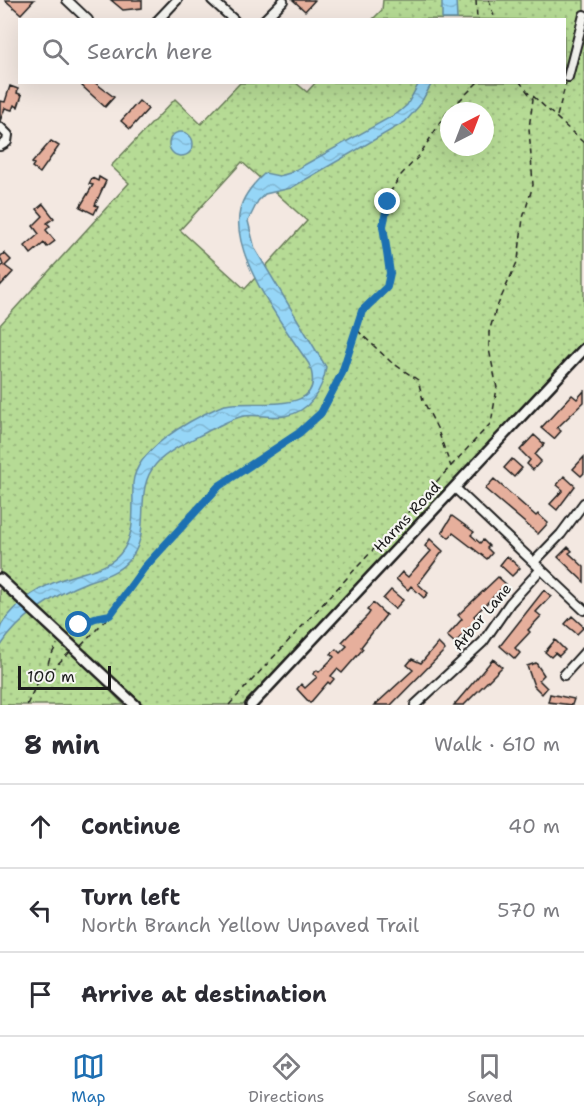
<!DOCTYPE html>
<meta charset="utf-8">
<style>
:root{--surface:#fff;--page:#f7f7f7;--text:#2b2b33;--muted:#7c7c81;--line:#e1e1e2;--accent:#1f6fb2}
body{margin:0;font-family:"Shantell Sans",sans-serif;background:var(--page);color:var(--text)}
.compass{position:absolute;left:440px;top:102px;width:54px;height:54px;border-radius:50%;background:var(--surface);box-shadow:0 6px 24px #0002;rotate:42deg}
.scale{position:absolute;left:18px;bottom:15px;width:93px;box-sizing:border-box;padding-left:6px;border:3px solid #1c1c1c;border-top:0;font-size:16px;line-height:21px;white-space:nowrap;color:#1c1c1c;-webkit-text-stroke:4px #f6f6f2;paint-order:stroke}
.stop{position:absolute;width:18px;height:18px;margin:-14px;border:4px solid #1f6fb2;border-radius:50%;background:#fff}
.stop.end{background:#1f6fb2;border-color:#fff;box-shadow:0 2px 6px #0008}
.list{margin:0;padding:0;list-style:none}
h2{display:flex;justify-content:space-between;align-items:center;height:78px;margin:0;padding:0 24px;font-size:26px}
h2 small{font-size:20px;font-weight:400;color:var(--muted)}
.list li{display:grid;grid-template-columns:39px 1fr auto;gap:18px;align-items:center;box-sizing:border-box;height:84px;padding:0 24px;border-top:2px solid var(--line)}
.list b{display:block;font-size:22px;white-space:nowrap}
.list p{margin:0;font-size:20px;white-space:nowrap;color:var(--muted)}
.list em{font-size:20px;font-style:normal;color:var(--muted)}
.icon{flex:none;width:33px;height:33px;fill:none;stroke:currentColor;stroke-width:2;stroke-linecap:round;stroke-linejoin:round}
.map{position:relative;flex:none;width:584px;height:705px;overflow:hidden}
.search{position:absolute;background:var(--surface);box-shadow:0 6px 24px #0002;left:18px;right:18px;top:18px;height:66px;display:flex;align-items:center;gap:15px;box-sizing:border-box;padding:0 21px;border-radius:0px;color:var(--muted);font-size:22px}
.sheet{height:330px;background:var(--surface)}
nav{display:flex;justify-content:space-around;align-items:center;box-sizing:border-box;height:84px;border-top:2px solid var(--line);background:var(--surface);font-size:16px;color:var(--muted)}
nav a{display:grid;justify-items:center;gap:3px}
nav .on{color:var(--accent)}
.map>svg:first-child{display:block}
.park{fill:url(#park-dots);stroke:#697c58;stroke-width:1.5;fill-rule:evenodd}
.water{fill:url(#water-waves);stroke:#658c9f;stroke-width:1.5}
.building{fill:#e6af9c;stroke:#1c1c1c;stroke-width:1.5}
.lines{fill:none;stroke-linecap:round;stroke-linejoin:round}
.minor-casing{stroke:#1c1c1c;stroke-width:12}
.major-casing{stroke:#1c1c1c;stroke-width:14}
.path{stroke:#1c1c1c;stroke-width:1.5;stroke-dasharray:6 4.5;stroke-linecap:butt}
.minor{stroke:#f6f6f2;stroke-width:8}
.major{stroke:#f6f6f2;stroke-width:9}
.route{stroke:#1f6fb2;stroke-width:8}
.labels{text-anchor:middle;dominant-baseline:central;stroke-width:4.5;stroke-linejoin:round;paint-order:stroke}
.street-label{font-size:15px;fill:#1c1c1c;stroke:#f6f6f2}
</style>
<div class="map">
<svg width="584" height="705" viewBox="0 0 584 705">
<defs>
<pattern id="park-dots" width="8" height="8" patternUnits="userSpaceOnUse" patternTransform="scale(1.5)"><rect width="8" height="8" fill="#b6db95"/><path d="M2 2h.1M6 6h.1" fill="none" stroke="#9cbb80" stroke-width="1.8" stroke-linecap="round"/></pattern>
<pattern id="water-waves" width="16" height="10" patternUnits="userSpaceOnUse" patternTransform="scale(1.5)"><rect width="16" height="10" fill="#96d6f7"/><path d="M0 5q4-4 8 0t8 0" fill="none" stroke="#81b7d3"/></pattern>
</defs>
<rect width="100%" height="100%" fill="#f3e8e1"/>
<filter id="ink" filterUnits="userSpaceOnUse"><feTurbulence type="fractalNoise" baseFrequency=".0167" numOctaves="2"/><feDisplacementMap in="SourceGraphic" scale="12" xChannelSelector="R" yChannelSelector="G"/><feConvolveMatrix kernelMatrix="1 2 1 2 8 2 1 2 1" color-interpolation-filters="sRGB"/></filter>
<g filter="url(#ink)">
<!-- park -->
<path class="park" d="M383 0H584V342L243 705H144L0 573V325L129 183 111 166 175 99 201 124 240 83H296L307 92 316 82H564V20L373 19 382 10ZM449 111H485V147H449ZM242 162 307 221 245 289 180 230Z
M0 585 70 649 124 705H0Z"/>
<!-- water -->
<path class="water" d="M442 0H456L457 19H442Z
M419 83H432L419 106 405 122 291 188 265 194 258 201 248 221 255 249 326 367C323 390 309 412 285 416 272 418 257 414 244 416 232 418 221 425 210 430 192 440 170 449 156 464 131 492 155 536 127 562 116 574 101 577 87 582 54 595 19 617 0 647 0 641 0 635 0 629 1 624 6 618 10 614 27 593 49 583 75 575 91 570 109 567 120 554 137 534 132 507 133 483 136 449 190 420 219 407 244 395 331 422 309 364 285 328 229 255 240 210 243 195 254 183 265 173L279 176 290 173 398 113 407 105Z
M169 144a12 12 0 1 1 24 0a12 12 0 1 1-24 0Z"/>
<!-- building -->
<path class="building" d="M5 0H34L21 14Z
M111 0H142V8L123 10Z
M293 0H315L305 11Z
M85 82H94L114 97 105 107 82 86Z
M10 86 18 89 17 93 22 95 18 107 14 105 12 110 5 108 0 121V101L5 102Z
M139 101 148 109 130 129 121 121Z
M51 141 59 146 40 173 32 167 34 164 32 163Z
M99 177 106 181 95 205 98 206 94 214 80 207 93 185 89 184 92 178 98 181Z
M43 204 54 218 47 223 50 226 46 230 55 241 47 247 44 243 31 254 25 246 39 234 33 226 43 216 37 209Z
M4 253 11 260 5 266 13 272 0 286V268L3 265 0 257Z
M584 391V402L557 428 561 431 554 439 541 428 572 395 577 399Z
M534 435 544 444 535 455 541 461 533 470 527 464 530 460 520 450Z
M584 457V473L581 476 573 469Z
M512 459 522 468 514 477 504 468Z
M564 476 575 486 557 510 550 504 563 490 557 485Z
M494 479 536 516 538 514 548 523 538 534 485 489Z
M452 516 474 532 471 535 480 543 483 540 489 546 487 548 492 553 487 559 453 533 449 538 442 532Z
M430 539 443 551 418 584 428 593 424 598 411 586 408 590 396 579 402 572 408 577 431 551 425 546Z
M568 547 572 551 569 553 584 567V582L558 557Z
M507 556 520 568 512 576 500 565Z
M498 577 506 584 474 616 477 619 455 643 447 636 462 619 458 615Z
M391 590 403 600 395 609 383 599Z
M544 590 551 596 536 612 541 616 528 630 530 632 515 648 520 653 515 659 500 646Z
M373 603 386 615 361 647 363 649 342 673 337 669 331 676 334 679 330 684 328 682 310 703 297 689 301 684 305 688 317 677 313 674 317 670 319 672 334 657 331 654 336 649 340 653 347 646 342 642 368 615 370 612 367 610Z
M572 616 584 627 577 634 565 624Z
M555 640 565 650 559 656 555 653 551 657 545 652Z
M438 643 445 650 391 705H375L413 670 407 665 412 659 421 663Z
M493 659 502 667 464 705H454Z
M536 663 544 675 539 680 547 688 542 694 534 686 527 666Z
M550 694 574 699 572 705 548 702Z"/>
<g class="lines">
<defs>
<path id="minor" d="M67 0 88 20
M212 0 234 20
M158 20 177 0
M264 20 283 1
M568 77 584 15
M0 127 8 135 7 142 0 146
M455 488 584 610
M534 562 561 534 584 503
M564 675 584 653
M415 705 483 642 510 603 541 569"/>
<path id="major" d="M0 579 135 705
M251 705 584 349"/>
</defs>
<!-- minor casing -->
<use href="#minor" class="minor-casing"/>
<!-- major casing -->
<use href="#major" class="major-casing"/>
<!-- path -->
<path class="path" d="M476 0 477 20
M489 0 495 20
M533 96 584 143
M557 116 566 83
M357 330 391 362 418 380 423 400 437 428 451 467
M70 631 95 618 110 615
M81 646 110 615 144 568 219 486 299 433 321 413 342 373 362 311 387 287 390 273 383 218 391 191 400 176 418 157 446 114 478 82
M46 674 49 660 57 644
M27 705 36 685 69 653
M229 705 491 423 497 388 489 349V332L496 309 518 260 523 218 533 185 529 128 533 99 520 82"/>
<!-- minor -->
<use href="#minor" class="minor"/>
<!-- major -->
<use href="#major" class="major"/>
</g>
</g>
<g class="lines" filter="url(#ink)">
<!-- route -->
<path class="route" d="M79 625 95 618 110 615 144 568 219 486 299 433 321 413 342 373 362 311 387 287 390 273 383 226 388 202"/>
</g>
<g class="labels">
<!-- street labels -->
<g class="street-label">
<text transform="translate(407 517) rotate(-47)">Harms Road</text>
<text transform="translate(482 617) rotate(-50)">Arbor Lane</text>
</g>
</g>
</svg>
<svg class="compass" viewBox="-18 -18 36 36"><path d="M0-13l5 13h-10z" fill="#e53935"/><path d="M0 13l5-13h-10z" fill="#7c7c81"/></svg>
<div class="scale">100 m</div>
<div class="stop" style="left:79px;top:625px"></div>
<div class="stop end" style="left:388px;top:202px"></div>
<div class="search"><svg class="icon" aria-label="search" viewBox="0 0 24 24"><circle cx="10" cy="10" r="6"/><path d="M15 15l6 6"/></svg>Search here</div>
</div>
<section class="sheet">
<h2>8 min<small>Walk · 610 m</small></h2>
<ul class="list">
<li><svg class="icon" aria-label="ahead" viewBox="0 0 24 24"><path d="M12 20V5M6 11l6-6 6 6"/></svg><div><b>Continue</b></div><em>40 m</em></li>
<li><svg class="icon" aria-label="left" viewBox="0 0 24 24"><path d="M17 20v-9H6M10 6l-5 5 5 5"/></svg><div><b>Turn left</b><p>North Branch Yellow Unpaved Trail</p></div><em>570 m</em></li>
<li><svg class="icon" aria-label="arrive" viewBox="0 0 24 24"><path d="M6 21V4h12l-3 4 3 4H6"/></svg><div><b>Arrive at destination</b></div></li>
</ul>
</section>
<nav>
<a class="on"><svg class="icon" aria-label="map" viewBox="0 0 24 24"><path d="M3 6l6-2 6 2 6-2v14l-6 2-6-2-6 2zM9 4v14M15 6v14"/></svg>Map</a>
<a><svg class="icon" aria-label="directions" viewBox="0 0 24 24"><path d="M12 3l9 9-9 9-9-9zM9 14v-3h6M13 9l2 2-2 2"/></svg>Directions</a>
<a><svg class="icon" aria-label="saved" viewBox="0 0 24 24"><path d="M7 4h10v16l-5-4-5 4z"/></svg>Saved</a>
</nav>
